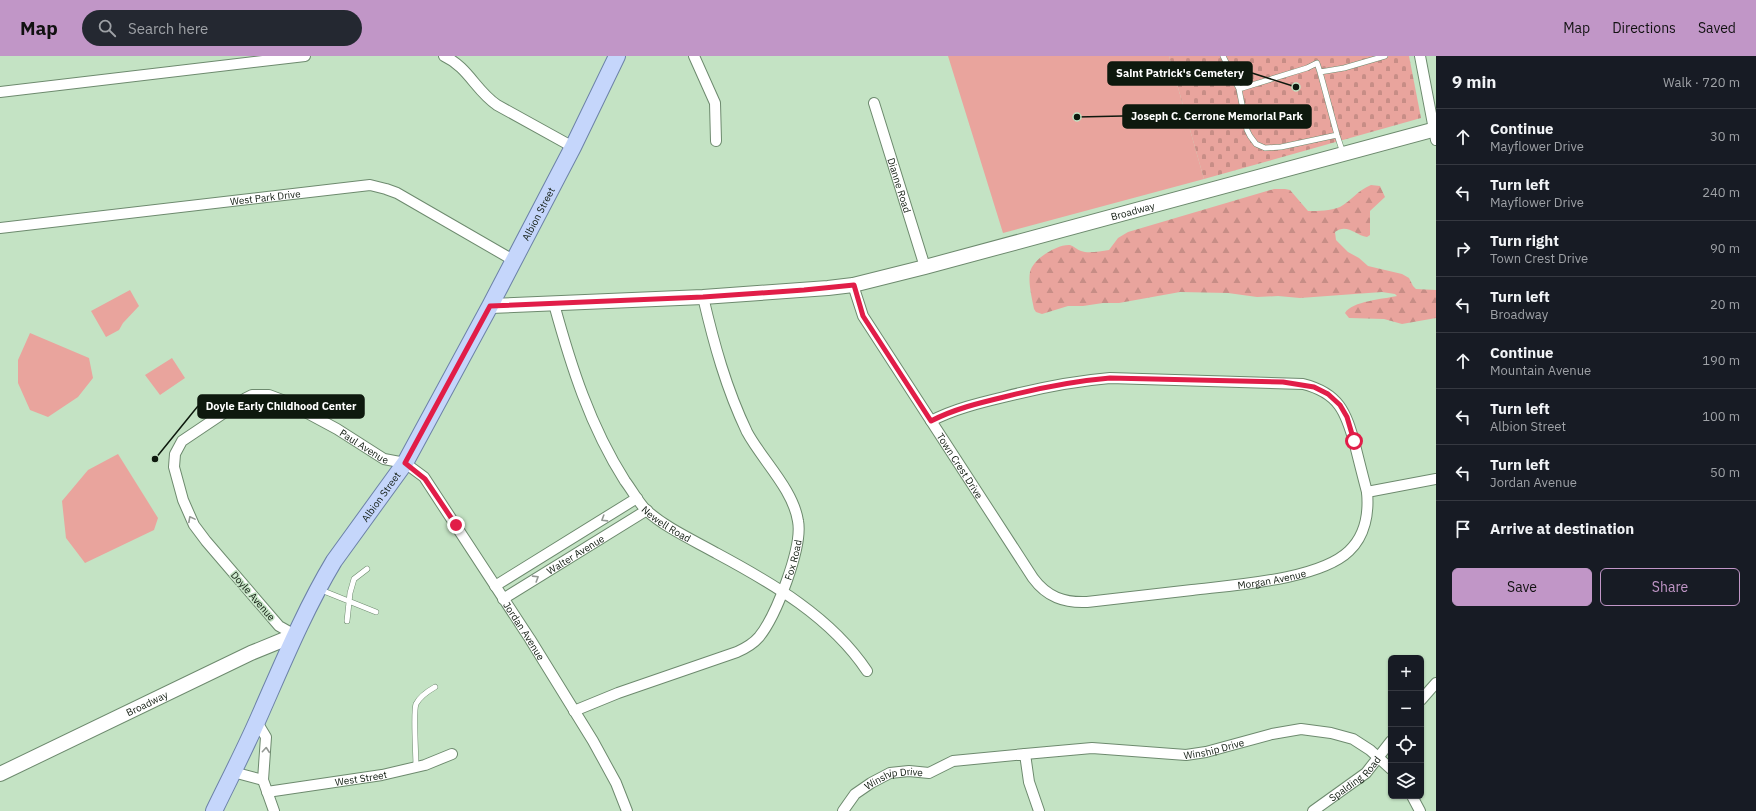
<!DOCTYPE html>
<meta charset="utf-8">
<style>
:root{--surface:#171b24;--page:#242831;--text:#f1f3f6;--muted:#9ea1a6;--line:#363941;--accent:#c196c7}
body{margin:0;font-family:"IBM Plex Sans",sans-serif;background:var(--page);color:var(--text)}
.controls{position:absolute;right:12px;bottom:12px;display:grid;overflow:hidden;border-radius:6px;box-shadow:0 1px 3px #0004}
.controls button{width:36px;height:36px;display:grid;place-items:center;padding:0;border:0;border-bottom:1px solid var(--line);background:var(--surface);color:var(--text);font:20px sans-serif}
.stop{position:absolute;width:12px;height:12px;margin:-9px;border:3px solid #e11d48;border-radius:50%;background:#fff}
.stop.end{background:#e11d48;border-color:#fff;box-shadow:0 1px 4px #0008}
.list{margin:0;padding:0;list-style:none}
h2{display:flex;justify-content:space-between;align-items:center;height:52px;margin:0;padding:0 16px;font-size:17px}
h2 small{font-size:13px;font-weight:400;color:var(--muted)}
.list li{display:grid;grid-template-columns:26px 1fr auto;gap:12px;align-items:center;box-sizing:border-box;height:56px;padding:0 16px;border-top:1px solid var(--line)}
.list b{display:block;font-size:15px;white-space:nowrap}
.list p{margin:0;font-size:13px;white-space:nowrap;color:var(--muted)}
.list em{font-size:13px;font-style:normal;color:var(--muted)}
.actions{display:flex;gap:8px;padding:12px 16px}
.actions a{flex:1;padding:9px 0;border:1px solid var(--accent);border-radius:6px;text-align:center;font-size:14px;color:var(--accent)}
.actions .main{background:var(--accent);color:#111}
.icon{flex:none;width:22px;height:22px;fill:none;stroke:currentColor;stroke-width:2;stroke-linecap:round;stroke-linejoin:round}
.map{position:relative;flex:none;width:1436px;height:755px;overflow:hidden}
header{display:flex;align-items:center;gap:24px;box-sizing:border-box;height:56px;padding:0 20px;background:var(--accent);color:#111}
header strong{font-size:19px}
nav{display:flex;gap:22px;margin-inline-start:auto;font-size:14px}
.search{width:280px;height:36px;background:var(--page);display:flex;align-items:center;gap:10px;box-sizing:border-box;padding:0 14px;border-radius:22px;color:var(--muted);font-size:15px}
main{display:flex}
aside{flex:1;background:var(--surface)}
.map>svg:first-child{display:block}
.green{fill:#e9a49d}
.forest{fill:url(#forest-firs)}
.cemetery{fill:url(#cemetery-stones)}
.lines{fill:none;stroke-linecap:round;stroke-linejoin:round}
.lane-casing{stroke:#6d8a6e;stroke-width:6}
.street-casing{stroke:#6d8a6e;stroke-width:12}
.secondary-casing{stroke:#6d8a6e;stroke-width:16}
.primary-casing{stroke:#6c82a7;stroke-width:18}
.lane{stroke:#fff;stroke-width:5}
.street{stroke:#fff;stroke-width:10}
.secondary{stroke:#fff;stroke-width:14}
.primary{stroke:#c5d6fb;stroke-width:16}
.oneway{stroke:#939893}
.route{stroke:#e11d48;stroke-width:5}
.labels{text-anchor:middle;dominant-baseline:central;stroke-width:3;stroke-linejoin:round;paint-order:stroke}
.street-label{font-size:10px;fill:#0e190e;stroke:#c4e3c4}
.leader{fill:none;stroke:#0e190e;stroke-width:1.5}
.callout-dot{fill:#0e190e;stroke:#c4e3c4;stroke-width:1.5}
.callout{fill:#0e190e;stroke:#0e190e;stroke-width:1.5}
.callout-label{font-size:11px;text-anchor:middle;font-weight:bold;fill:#fff}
</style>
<header>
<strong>Map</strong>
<div class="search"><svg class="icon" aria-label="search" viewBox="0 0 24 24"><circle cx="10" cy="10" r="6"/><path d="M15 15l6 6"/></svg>Search here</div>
<nav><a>Map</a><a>Directions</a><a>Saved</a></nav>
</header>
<main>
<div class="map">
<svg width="1436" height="755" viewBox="0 0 1436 755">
<defs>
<pattern id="forest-firs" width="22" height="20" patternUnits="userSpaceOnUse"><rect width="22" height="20" fill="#e9a49d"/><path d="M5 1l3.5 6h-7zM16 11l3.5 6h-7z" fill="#c78d86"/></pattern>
<pattern id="cemetery-stones" width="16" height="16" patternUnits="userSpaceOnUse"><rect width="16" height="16" fill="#e9a49d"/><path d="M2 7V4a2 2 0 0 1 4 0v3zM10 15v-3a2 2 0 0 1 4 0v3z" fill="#c78d86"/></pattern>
</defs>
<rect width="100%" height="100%" fill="#c4e3c4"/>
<!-- green -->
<path class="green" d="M948 0H1169L1204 123 1003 177Z
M130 234 139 250 123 267 119 274 106 281 91 255Z
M30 277 89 302 93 322 78 341 48 361 30 354 18 327V304Z
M172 302 185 322 160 339 145 319Z
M118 398 158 462 154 474 85 507 66 482 62 445 88 414Z"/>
<!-- forest -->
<path class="forest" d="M1371 129 1380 130 1385 141 1370 155V179L1367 181C1355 179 1347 167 1335 176L1336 184 1348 196 1359 202 1368 210 1402 218 1409 222 1413 230 1416 233 1436 234V262L1402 268 1384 263 1349 262 1345 257C1352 245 1384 243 1397 240L1395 238 1382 236 1300 242 1278 240 1257 241 1228 237 1180 236 1119 247H1103L1083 250H1068L1042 258 1036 256 1034 253C1032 242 1028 227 1030 216 1033 203 1057 188 1070 189 1074 190 1077 194 1081 195 1089 198 1100 195 1109 194L1118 182 1128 176 1274 133H1285L1290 134 1308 155C1319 155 1330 155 1340 151 1351 145 1358 134 1371 129Z"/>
<!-- cemetery -->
<path class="cemetery" d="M1169 0H1409L1421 62 1204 123Z"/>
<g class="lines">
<defs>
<path id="lane" d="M1223 0 1239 33 1247 74 1250 80 1256 88 1265 92 1281 91 1337 79
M1239 33 1307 12 1317 7 1320 16
M1343 97 1337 79 1320 16 1344 12 1385 0
M321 534 376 556
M347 565 350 537 354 523 367 513
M416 711C416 699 413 655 416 648 420 640 428 635 435 631"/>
<g id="street">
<path d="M444 0C468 11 476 35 497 49L573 91"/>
<path d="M694 0 715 47 716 85"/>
<path d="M1420 0 1436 84"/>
<path d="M0 36 305 0"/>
<path id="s1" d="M874 47 925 211"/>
<path id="s2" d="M0 172 370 129 386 133 397 137 513 204"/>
<path id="s3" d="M853 229 863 260 1033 522C1047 541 1064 547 1087 546 1122 542 1157 538 1192 534 1233 529 1319 524 1349 495 1365 480 1369 457 1367 436L1436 423"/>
<path id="s4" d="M554 248C571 310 590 370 625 425 632 434 638 446 646 454 666 472 693 484 716 497 772 527 831 561 867 615"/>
<path d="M931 365C954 353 979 347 1004 341 1039 332 1074 325 1110 322L1303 328C1339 337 1346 356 1355 389 1359 405 1363 421 1367 436"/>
<path d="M495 530 637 442"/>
<path id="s5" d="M503 543 647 454"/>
<path id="s6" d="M295 579 279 570 206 485 194 469 183 444 174 411 175 398 182 385 246 342 252 339H269L285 345 337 373 384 403 405 407 424 421 530 583 593 685 616 727 627 755"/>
<path d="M1421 644 1436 627"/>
<path id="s7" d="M574 655 618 637 737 596C746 592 753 588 759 581 776 560 803 491 798 465 793 433 762 404 747 376 726 332 714 288 703 241"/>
<path d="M257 666 266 681 263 724 274 755"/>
<path id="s8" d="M1025 698 1092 692 1186 699 1206 696 1272 678 1301 673 1331 677 1353 683 1370 694 1391 713"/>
<path d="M233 716 263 724"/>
<path id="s9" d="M267 736 382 719 425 709 452 698"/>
<path d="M1412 740 1420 755"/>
<path id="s10" d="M843 755 855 738 871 727 890 717 909 715 929 717 953 705 1025 698 1029 726 1039 755"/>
<path id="s11" d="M1313 755 1366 717 1391 685"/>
</g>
<g id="secondary">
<path id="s12" d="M490 250 703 241 828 232 853 229 925 211 1436 73"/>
<path id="s13" d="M0 718 251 597 295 579"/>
</g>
<g id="primary">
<path id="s14" d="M214 755C229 724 245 693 259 661 282 609 304 555 334 505L405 407 490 250 573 91 617 0"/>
</g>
</defs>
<!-- lane casing -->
<use href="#lane" class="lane-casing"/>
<!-- street casing -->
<use href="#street" class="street-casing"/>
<!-- secondary casing -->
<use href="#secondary" class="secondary-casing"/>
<!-- primary casing -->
<use href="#primary" class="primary-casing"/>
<!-- lane -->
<use href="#lane" class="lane"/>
<!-- street -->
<use href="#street" class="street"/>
<!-- secondary -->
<use href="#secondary" class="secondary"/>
<!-- primary -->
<use href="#primary" class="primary"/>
</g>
<!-- one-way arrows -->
<defs><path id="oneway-chevron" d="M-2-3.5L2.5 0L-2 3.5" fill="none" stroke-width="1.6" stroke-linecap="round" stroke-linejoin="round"/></defs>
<g class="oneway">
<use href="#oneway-chevron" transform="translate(191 463) rotate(-118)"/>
<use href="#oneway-chevron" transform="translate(604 463) rotate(148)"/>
<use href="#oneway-chevron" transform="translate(536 522) rotate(-32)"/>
<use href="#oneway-chevron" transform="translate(266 694) rotate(-85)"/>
</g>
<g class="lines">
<!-- route -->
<path class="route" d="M456 469 425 423 405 407 490 250 703 241 804 234 854 229 863 260 931 365C954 353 979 347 1004 341 1039 332 1074 325 1110 322L1283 326 1314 331 1328 338 1340 349 1347 361 1354 385"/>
</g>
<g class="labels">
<!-- street labels -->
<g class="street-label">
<text stroke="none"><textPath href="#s1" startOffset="86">Dianne Road</textPath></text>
<text stroke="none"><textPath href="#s2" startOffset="267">West Park Drive</textPath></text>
<text stroke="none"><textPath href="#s12" startOffset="653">Broadway</textPath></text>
<text stroke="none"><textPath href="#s14" startOffset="681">Albion Street</textPath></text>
<text stroke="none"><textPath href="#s6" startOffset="449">Paul Avenue</textPath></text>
<text stroke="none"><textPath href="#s3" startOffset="211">Town Crest Drive</textPath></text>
<text stroke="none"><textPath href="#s14" startOffset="357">Albion Street</textPath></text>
<text stroke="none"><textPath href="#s4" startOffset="252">Newell Road</textPath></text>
<text stroke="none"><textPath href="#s5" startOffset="85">Walter Avenue</textPath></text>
<text stroke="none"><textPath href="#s7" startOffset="285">Fox Road</textPath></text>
<text stroke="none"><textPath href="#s3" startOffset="593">Morgan Avenue</textPath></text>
<text transform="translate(253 540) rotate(49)">Doyle Avenue</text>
<text stroke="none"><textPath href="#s6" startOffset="701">Jordan Avenue</textPath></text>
<text stroke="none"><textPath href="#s13" startOffset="163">Broadway</textPath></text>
<text stroke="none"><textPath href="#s8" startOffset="190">Winship Drive</textPath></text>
<text stroke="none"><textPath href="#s9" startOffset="95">West Street</textPath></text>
<text stroke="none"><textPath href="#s11" startOffset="53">Spalding Road</textPath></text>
<text stroke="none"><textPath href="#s10" startOffset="64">Winship Drive</textPath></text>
</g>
</g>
<!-- callouts -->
<path class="leader" d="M1296 31L1252 17M1077 61L1123 60M155 403L198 350"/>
<g class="callout-dot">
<circle cx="1296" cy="31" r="4"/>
<circle cx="1077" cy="61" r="4"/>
<circle cx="155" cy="403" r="4"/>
</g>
<g class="callout">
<rect x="1108" y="6" width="144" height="23" rx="4"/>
<rect x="1123" y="49" width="188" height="23" rx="4"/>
<rect x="198" y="339" width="166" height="23" rx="4"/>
</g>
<g class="callout-label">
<text x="1180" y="21">Saint Patrick's Cemetery</text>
<text x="1217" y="64">Joseph C. Cerrone Memorial Park</text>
<text x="281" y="354">Doyle Early Childhood Center</text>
</g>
</svg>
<div class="controls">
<button>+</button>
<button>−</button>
<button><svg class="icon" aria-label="locate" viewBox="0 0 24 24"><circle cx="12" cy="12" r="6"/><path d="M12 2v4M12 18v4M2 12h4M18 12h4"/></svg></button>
<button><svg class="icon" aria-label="layers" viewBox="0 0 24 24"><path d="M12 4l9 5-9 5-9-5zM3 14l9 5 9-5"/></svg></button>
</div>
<div class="stop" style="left:1354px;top:385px"></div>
<div class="stop end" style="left:456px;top:469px"></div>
</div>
<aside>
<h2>9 min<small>Walk · 720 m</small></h2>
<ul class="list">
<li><svg class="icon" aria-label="ahead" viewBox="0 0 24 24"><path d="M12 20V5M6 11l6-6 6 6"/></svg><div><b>Continue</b><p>Mayflower Drive</p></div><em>30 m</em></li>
<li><svg class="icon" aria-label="left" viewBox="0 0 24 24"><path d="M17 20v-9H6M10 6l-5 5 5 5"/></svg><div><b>Turn left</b><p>Mayflower Drive</p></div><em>240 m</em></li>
<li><svg class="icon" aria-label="right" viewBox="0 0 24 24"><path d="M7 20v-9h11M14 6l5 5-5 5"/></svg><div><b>Turn right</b><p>Town Crest Drive</p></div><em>90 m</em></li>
<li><svg class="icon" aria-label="left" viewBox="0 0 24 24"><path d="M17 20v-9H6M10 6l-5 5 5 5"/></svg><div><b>Turn left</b><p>Broadway</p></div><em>20 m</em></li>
<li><svg class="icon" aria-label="ahead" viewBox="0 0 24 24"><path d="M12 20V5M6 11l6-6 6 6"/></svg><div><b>Continue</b><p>Mountain Avenue</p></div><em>190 m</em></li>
<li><svg class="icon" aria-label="left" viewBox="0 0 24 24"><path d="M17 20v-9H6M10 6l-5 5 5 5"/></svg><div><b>Turn left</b><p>Albion Street</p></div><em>100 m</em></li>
<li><svg class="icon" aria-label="left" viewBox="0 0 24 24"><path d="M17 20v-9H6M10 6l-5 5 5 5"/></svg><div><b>Turn left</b><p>Jordan Avenue</p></div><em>50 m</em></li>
<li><svg class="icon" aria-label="arrive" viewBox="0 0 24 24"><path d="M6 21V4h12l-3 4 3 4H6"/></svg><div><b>Arrive at destination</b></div></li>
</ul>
<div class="actions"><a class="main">Save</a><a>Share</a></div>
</aside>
</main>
